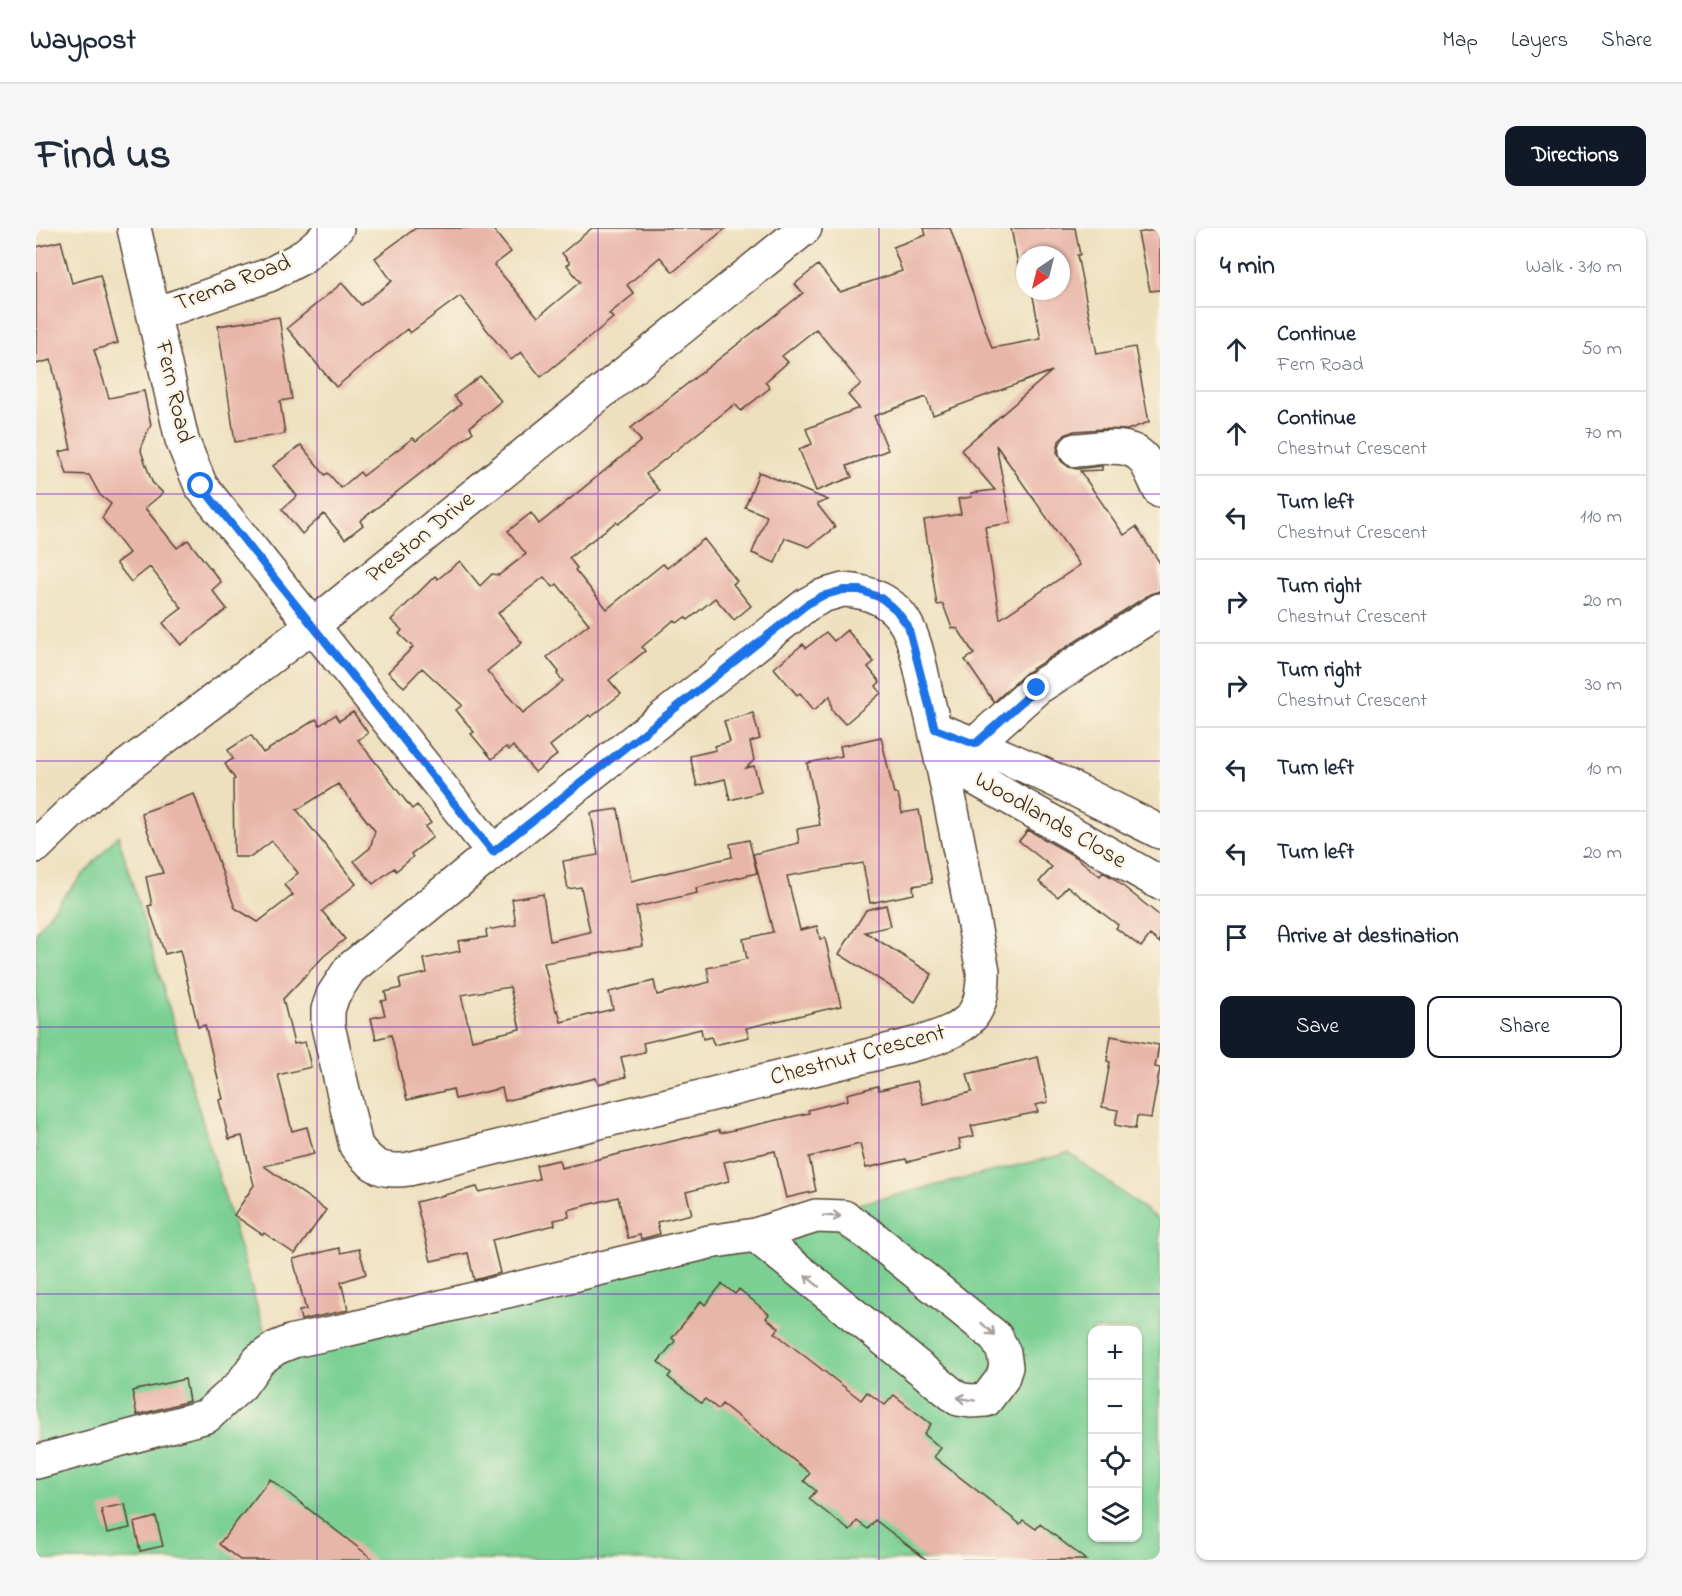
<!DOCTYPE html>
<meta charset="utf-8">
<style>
:root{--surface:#fff;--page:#f6f6f7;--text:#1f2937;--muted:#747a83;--line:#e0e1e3;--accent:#111827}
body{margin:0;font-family:"Indie Flower",sans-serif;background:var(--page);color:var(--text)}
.controls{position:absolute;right:18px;bottom:18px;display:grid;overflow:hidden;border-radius:12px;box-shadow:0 2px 4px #0004}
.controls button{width:54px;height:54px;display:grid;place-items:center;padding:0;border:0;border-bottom:2px solid var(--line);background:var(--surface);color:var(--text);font:30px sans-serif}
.compass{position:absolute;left:980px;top:18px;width:54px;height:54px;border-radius:50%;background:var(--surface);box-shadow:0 2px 4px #0004;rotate:215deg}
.stop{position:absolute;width:18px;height:18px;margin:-14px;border:4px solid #1a73e8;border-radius:50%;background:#fff}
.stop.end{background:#1a73e8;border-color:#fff;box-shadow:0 2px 6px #0008}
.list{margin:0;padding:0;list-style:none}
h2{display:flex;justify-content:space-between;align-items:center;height:78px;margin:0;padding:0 24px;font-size:26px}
h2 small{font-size:20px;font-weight:400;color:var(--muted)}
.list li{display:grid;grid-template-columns:39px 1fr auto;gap:18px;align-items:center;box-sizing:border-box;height:84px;padding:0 24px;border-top:2px solid var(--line)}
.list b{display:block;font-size:22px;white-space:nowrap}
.list p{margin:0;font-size:20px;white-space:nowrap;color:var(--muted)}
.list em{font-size:20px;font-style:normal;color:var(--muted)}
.actions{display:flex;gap:12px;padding:18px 24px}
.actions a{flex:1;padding:14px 0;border:2px solid var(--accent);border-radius:12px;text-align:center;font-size:21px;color:var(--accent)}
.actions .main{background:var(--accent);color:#fff}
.icon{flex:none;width:33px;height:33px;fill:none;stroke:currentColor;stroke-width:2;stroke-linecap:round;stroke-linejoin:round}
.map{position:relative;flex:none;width:1124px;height:1332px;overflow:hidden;border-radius:12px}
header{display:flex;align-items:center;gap:36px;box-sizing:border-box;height:84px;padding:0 30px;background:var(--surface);border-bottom:2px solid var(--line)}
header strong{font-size:28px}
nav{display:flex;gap:33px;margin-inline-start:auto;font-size:21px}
.intro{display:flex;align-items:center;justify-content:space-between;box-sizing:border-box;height:144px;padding:0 36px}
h1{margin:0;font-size:42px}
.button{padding:15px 27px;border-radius:12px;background:var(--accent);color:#fff;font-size:21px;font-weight:700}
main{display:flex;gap:36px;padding:0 36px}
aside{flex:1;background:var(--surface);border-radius:12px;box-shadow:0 2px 4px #0004}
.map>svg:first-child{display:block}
.green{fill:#7bd094;stroke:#5b7d59;stroke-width:1.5;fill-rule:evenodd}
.building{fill:#e8b5a9;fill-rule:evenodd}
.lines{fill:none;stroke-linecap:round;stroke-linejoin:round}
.minor-casing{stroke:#564536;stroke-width:36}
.minor{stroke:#fff;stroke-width:33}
.oneway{stroke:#a79f9a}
.route{stroke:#1a73e8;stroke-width:8}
.grid{fill:none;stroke:#7b2cbf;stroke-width:1.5;stroke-opacity:0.55}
.labels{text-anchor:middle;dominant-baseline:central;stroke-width:5;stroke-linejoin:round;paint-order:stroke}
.street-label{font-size:24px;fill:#3b2a1e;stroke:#fcf5e5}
</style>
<header>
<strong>Waypost</strong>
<nav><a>Map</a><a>Layers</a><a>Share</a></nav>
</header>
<div class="intro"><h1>Find us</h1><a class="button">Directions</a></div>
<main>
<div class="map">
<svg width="1124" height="1332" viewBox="0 0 1124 1332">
<rect width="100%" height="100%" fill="#fcf5e5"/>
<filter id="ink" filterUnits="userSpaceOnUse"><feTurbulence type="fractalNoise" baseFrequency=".0167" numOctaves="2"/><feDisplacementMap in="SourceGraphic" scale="12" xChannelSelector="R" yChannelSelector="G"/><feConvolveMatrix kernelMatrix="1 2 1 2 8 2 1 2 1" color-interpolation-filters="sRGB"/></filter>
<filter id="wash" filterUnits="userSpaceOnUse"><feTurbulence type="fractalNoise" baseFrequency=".008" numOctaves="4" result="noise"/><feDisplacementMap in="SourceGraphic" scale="24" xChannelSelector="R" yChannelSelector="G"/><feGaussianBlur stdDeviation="1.35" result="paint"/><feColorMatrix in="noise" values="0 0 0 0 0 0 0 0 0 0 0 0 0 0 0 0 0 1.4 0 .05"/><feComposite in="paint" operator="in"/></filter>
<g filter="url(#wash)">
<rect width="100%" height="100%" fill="#eee0bf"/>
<!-- green -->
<path class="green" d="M82 607 233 1119 1033 925 1124 993V1332H0V704L23 674ZM1056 1102H1102V1310H1056Z"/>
<g id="blocks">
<!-- building -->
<path class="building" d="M380 0H456L475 24 458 37 502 89 544 54 531 37 534 35 526 25 556 0H690L637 44 624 29 591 57 598 66 573 86 577 90 505 149 485 124 475 132 424 68 374 105 371 101 300 159 251 100 306 55 325 77 356 53 339 30Z
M888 0H914L956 120 1005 111 996 63H1025V27H989V46L984 47 975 0H1039L1044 27H1041L1061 126 1099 119 1113 194 1091 202 1067 201 1038 203 1029 207 1023 213 1021 224 1025 233 1033 239 1041 241 1066 238V242L1044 243 1088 307 1100 299 1124 335V363L1114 366 991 444 958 474 929 432 938 426 922 401 916 400 907 376 901 377 888 292 925 286 922 271 936 269 935 265 959 262 925 222 1016 143 897 187 890 169 838 188 852 222 811 238 816 249 780 263 763 221 776 216 770 201 823 180 812 167 825 156 780 101 746 128 752 134 729 154 734 160 705 183 699 176 610 246 624 263 582 296 580 294 533 330 541 340 539 342 571 381 627 336 631 340 668 311 701 353 697 356 715 378 698 392 679 370 652 392 649 389 641 395 638 392 606 419 609 423 573 452 585 466 555 489 553 487 514 518 521 527 499 544 477 518 473 522 470 519 456 531 435 506 438 504 420 482 426 477 386 440 368 459 352 444 377 419 363 406 366 402 355 392 399 348 402 351 424 333 444 358 456 346 463 347 490 326 472 303 495 285 503 296 605 213 595 200 767 65 759 56 782 37 804 64 866 43 857 19 890 7ZM960 217 1044 337 964 391 949 299 975 295ZM508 349 517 359 521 356 553 396 511 429 523 444 521 446 527 453 487 485 451 443 486 415 462 385Z
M1124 1V62L1114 63 1102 5Z
M25 13 36 55 64 47 82 115 58 122 73 170 108 163 115 197 107 213 105 223 116 254 127 265 109 280 141 320 152 312 185 354 176 362 191 381 145 417 127 395 146 380 114 339 95 354 80 335 93 325 66 290 75 276 64 267 53 247 31 246 24 224 35 221 15 132 0 136V19Z
M243 89 256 171 244 173 249 206 199 214 182 98Z
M444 148 465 173 434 199 437 204 324 293 327 297 309 311 288 286 266 306 246 281 261 268 237 238 265 217 289 247 292 245 305 260 324 244 327 248 377 210 380 213 425 176 418 168Z
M723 244 792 272 781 276 799 299 773 319 749 310 739 335 716 325 731 288 709 279Z
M811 402 838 434 832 439 844 454 840 458 845 465 809 496 796 482 794 468 778 482 764 465 761 467 738 440 767 416 770 420 790 404 798 413Z
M317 484 332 505 322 512 376 581 381 577 395 595 389 599 397 609 375 626 377 629 360 643 358 640 337 656 318 633 334 620 339 603 302 556 261 582 320 656 286 683 309 711 288 728 247 771 258 816 269 814 275 839 242 847 256 903 271 899 278 926 228 938 290 982 259 1026 228 1005 227 1007 198 987 218 957 206 908 193 911 183 872 187 871 169 797 162 799 144 722 129 726 112 678 116 677 110 649 127 645 105 585 158 566 199 680 222 694 257 667 248 657 262 645 236 613 215 629H198L197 552 199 551 189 536 197 531 192 522 215 507 227 525 280 491 284 497 299 487 303 493Z
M717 485 724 511 714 514 718 532 710 540 718 538 725 564 694 572 689 551 661 558 654 528 680 522 678 518 694 514 688 493Z
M845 509 858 566H862L866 585 883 582 896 655 877 658 878 666 834 675 827 635 751 648 764 702 781 698 784 711 789 710 805 778 710 800 713 809 678 817 675 809 667 811 665 801 607 815 609 824 585 829 590 849 562 856 560 850 469 873 466 860 419 871 417 861 371 872 355 807 340 811 335 790 349 787 345 773 351 772 349 764 365 760 363 751 391 745 388 731 424 723 422 713 451 709 450 702 480 697 476 671 507 666 514 713 554 704 545 659 532 661 527 633 562 627 555 585 582 581 595 653 696 629 694 616 713 612 721 645 660 660 661 665 600 679 607 718 508 735 520 783 522 782 525 794 577 781 573 764 618 753 621 767 674 754 671 740 711 731 707 711 737 704 717 626 763 615 761 601 784 597 771 535 806 528 804 518ZM474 759 484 801 436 812 425 767Z
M992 602 1040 629 1064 648 1067 644 1077 650 1124 688V715L1114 707 1105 719 1080 700 1082 697 1031 658 1022 669 1003 654 1016 639 983 613Z
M850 677 855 698 829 704 896 746 879 774 803 726 830 682Z
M1075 808 1123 817 1119 839 1124 840 1115 890 1101 888 1099 901 1079 897 1082 882 1066 879 1074 834 1071 833Z
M1002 829 1012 874 1000 877 1002 884 935 898 938 908 923 911 925 921 871 934 870 931 830 940 824 916 773 929 780 963 750 970 739 923 688 934 693 953 650 964 656 986 621 994 624 1006 605 1011 604 1007 592 1010 582 969 532 982 533 989 518 992 519 997 456 1012 464 1045 438 1052 432 1025 395 1033 380 974 441 959 443 964 503 951 500 937 523 932 525 940 683 902 684 905 773 885 772 882 812 872 811 866 842 858 843 862 881 853 887 876 936 864 931 846Z
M303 1020 305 1025 323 1021 330 1046 305 1054 312 1082 265 1092 263 1083 270 1082 257 1031Z
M686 1056 699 1066 703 1061 733 1086 730 1090 743 1100 739 1105 825 1172 831 1164 849 1177 858 1167 895 1196 888 1206 905 1220 898 1229 984 1296 987 1292 1000 1301 1004 1296 1050 1332H891L839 1292 832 1301 821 1293 814 1303 773 1271 780 1263 768 1253 774 1245 686 1176 682 1181 669 1171 665 1175 632 1149 635 1145 622 1134 639 1113 636 1110 665 1073 669 1077Z
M149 1151 153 1173 101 1187 96 1163Z
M234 1251 338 1332H204L183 1316Z
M89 1276 94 1300 71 1305 65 1281Z
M120 1289 127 1318 104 1323 98 1295Z"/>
</g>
</g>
<g filter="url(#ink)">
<use href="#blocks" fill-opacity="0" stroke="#564536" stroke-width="1.5"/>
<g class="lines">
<defs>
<path id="minor" d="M98 0 146 212 165 258 457 624
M119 86 233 47 265 30 301 0
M1040 222C1061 221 1095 212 1109 233 1115 242 1119 253 1124 263
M807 362C833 363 858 373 871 398 882 418 886 450 892 473 914 562 929 653 947 743 948 791 929 800 887 814L373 941C347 945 336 939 320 918L292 798V782L297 767 314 741 457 624 770 377 786 368Z
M899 501C977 529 1050 567 1124 604
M940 515 1001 460 1124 382
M905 531 1124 655
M0 618 54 566 276 398 769 0
M0 1234 171 1188 205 1157 223 1132 240 1120 257 1113 310 1102 673 1014 719 1007 780 988 808 989 834 1007 960 1109 968 1125 970 1139 966 1151 950 1172 935 1173 922 1171 719 1007"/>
</defs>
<!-- minor casing -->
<use href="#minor" class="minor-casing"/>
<!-- minor -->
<use href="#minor" class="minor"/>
</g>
<!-- one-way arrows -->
<defs><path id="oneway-shaft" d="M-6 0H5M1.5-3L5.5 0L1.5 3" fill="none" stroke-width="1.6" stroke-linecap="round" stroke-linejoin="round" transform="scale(1.5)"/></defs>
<g class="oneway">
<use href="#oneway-shaft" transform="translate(796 988) rotate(2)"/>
<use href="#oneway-shaft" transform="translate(776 1053) rotate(-141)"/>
<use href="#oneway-shaft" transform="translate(952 1101) rotate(42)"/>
<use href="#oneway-shaft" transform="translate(930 1171) rotate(-170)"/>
</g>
</g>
<g class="lines" filter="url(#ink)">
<!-- route -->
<path class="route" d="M165 258 457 624 770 377 786 368 807 362H824L845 370 860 382 872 398 899 501 939 516 1001 460"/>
</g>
<!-- grid -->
<path class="grid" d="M281 0V1332M562 0V1332M843 0V1332M0 266H1124M0 533H1124M0 799H1124M0 1066H1124"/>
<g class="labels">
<!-- street labels -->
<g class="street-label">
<text transform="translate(197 56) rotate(-21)">Trema Road</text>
<text transform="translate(137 164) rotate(77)">Fern Road</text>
<text transform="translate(385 310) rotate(-39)">Preston Drive</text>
<text transform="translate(1014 593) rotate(30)">Woodlands Close</text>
<text transform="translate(822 828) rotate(-15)">Chestnut Crescent</text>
</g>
</g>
</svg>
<div class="controls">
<button>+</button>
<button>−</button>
<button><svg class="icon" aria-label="locate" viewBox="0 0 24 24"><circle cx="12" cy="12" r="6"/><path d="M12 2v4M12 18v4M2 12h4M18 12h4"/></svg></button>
<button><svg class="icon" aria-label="layers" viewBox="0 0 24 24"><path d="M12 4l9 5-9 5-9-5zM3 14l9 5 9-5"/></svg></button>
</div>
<svg class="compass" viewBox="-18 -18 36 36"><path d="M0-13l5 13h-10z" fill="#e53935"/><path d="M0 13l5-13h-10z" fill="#747a83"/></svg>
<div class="stop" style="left:165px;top:258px"></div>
<div class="stop end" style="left:1001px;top:460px"></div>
</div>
<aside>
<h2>4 min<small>Walk · 310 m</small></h2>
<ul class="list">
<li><svg class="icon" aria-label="ahead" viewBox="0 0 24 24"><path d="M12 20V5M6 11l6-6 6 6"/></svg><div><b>Continue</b><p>Fern Road</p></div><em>50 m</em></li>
<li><svg class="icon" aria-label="ahead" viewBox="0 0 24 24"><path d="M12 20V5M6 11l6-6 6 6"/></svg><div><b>Continue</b><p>Chestnut Crescent</p></div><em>70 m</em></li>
<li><svg class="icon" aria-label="left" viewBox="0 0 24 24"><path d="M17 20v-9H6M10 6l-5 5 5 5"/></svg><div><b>Turn left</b><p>Chestnut Crescent</p></div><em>110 m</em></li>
<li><svg class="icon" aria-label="right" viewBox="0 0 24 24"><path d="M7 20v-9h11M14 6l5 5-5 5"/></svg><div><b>Turn right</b><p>Chestnut Crescent</p></div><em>20 m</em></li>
<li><svg class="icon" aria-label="right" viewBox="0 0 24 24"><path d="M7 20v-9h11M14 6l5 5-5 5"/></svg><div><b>Turn right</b><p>Chestnut Crescent</p></div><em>30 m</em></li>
<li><svg class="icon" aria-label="left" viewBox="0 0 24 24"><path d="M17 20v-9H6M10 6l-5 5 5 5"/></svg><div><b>Turn left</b></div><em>10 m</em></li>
<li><svg class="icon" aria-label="left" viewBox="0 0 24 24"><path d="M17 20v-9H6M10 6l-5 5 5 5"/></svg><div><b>Turn left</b></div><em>20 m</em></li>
<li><svg class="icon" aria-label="arrive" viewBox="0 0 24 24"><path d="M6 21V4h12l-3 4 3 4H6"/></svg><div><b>Arrive at destination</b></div></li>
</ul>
<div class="actions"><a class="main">Save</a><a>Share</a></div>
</aside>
</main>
